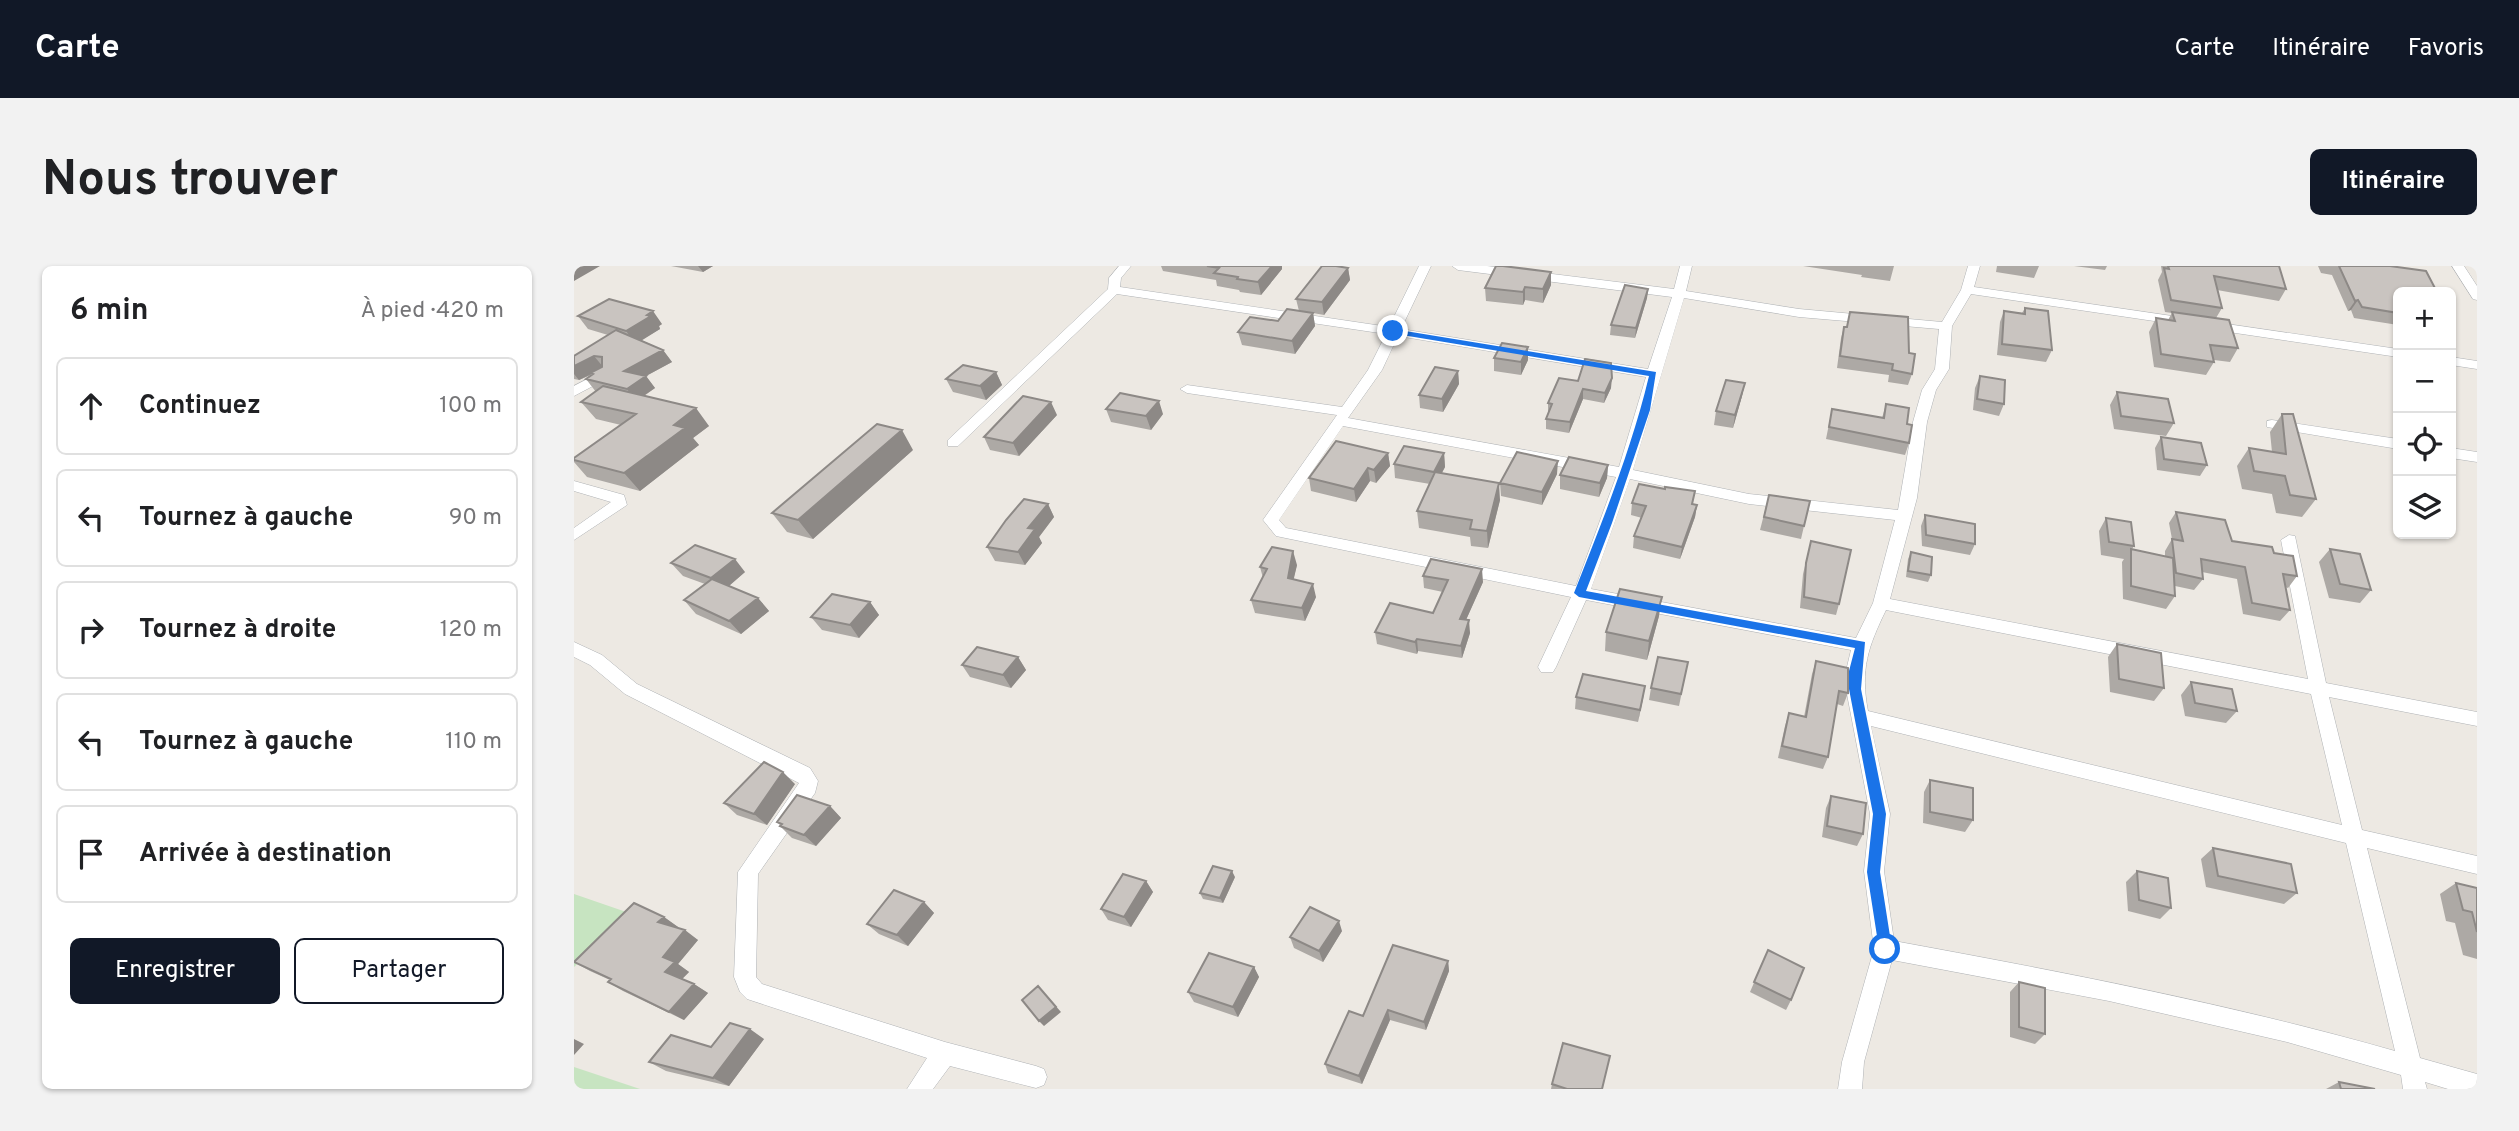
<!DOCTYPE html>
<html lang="fr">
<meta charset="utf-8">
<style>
:root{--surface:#fff;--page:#f2f2f2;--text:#202124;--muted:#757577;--line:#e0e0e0;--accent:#111827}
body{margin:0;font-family:Overpass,sans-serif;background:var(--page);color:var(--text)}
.controls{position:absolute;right:21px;top:21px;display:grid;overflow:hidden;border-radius:10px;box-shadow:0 2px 5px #0004}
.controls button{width:63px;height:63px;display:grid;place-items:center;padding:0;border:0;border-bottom:2px solid var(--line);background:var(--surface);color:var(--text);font:35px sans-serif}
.stop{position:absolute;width:21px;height:21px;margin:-16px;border:5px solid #1a73e8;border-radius:50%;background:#fff}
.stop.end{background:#1a73e8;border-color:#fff;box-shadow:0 2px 7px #0008}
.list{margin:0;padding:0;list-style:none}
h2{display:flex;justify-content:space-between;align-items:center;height:91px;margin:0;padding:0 28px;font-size:30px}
h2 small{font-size:23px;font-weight:400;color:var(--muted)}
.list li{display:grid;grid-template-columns:46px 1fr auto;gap:21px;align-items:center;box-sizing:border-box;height:98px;margin:0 14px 14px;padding:0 14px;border:2px solid var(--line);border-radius:10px}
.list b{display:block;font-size:26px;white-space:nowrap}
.list em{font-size:23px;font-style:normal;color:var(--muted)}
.actions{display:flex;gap:14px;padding:21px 28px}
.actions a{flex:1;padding:16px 0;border:2px solid var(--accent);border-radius:10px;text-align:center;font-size:24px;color:var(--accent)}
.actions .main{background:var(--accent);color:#fff}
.icon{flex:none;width:38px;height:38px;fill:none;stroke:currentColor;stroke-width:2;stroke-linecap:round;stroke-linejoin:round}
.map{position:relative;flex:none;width:1903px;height:823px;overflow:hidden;border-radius:10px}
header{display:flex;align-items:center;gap:42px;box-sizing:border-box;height:98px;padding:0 35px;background:var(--accent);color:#fff}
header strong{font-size:33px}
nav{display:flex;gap:38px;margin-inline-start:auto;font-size:24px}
.intro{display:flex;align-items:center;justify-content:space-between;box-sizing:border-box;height:168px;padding:0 42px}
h1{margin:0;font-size:49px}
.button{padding:18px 32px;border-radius:10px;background:var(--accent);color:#fff;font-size:24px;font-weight:700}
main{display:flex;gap:42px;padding:0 42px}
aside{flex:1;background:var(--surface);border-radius:10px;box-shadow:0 2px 5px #0004}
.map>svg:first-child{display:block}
.green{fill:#c7e4c1}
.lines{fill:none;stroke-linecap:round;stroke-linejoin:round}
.minor-casing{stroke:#afb2b5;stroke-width:1}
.minor{fill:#fff;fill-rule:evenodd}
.wall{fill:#ada9a5}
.shaded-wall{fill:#8d8986}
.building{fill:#c9c4c0;stroke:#8d8986;stroke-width:2}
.route{fill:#1a73e8}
</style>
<header>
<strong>Carte</strong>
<nav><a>Carte</a><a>Itinéraire</a><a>Favoris</a></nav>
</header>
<div class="intro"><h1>Nous trouver</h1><a class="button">Itinéraire</a></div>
<main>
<aside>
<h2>6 min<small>À pied · 420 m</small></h2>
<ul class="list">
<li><svg class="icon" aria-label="ahead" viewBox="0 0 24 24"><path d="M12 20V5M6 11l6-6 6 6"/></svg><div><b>Continuez</b></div><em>100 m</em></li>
<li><svg class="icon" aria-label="left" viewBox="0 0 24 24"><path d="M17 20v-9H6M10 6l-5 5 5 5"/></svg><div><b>Tournez à gauche</b></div><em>90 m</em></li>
<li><svg class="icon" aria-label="right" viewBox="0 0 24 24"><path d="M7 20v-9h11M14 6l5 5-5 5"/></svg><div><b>Tournez à droite</b></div><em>120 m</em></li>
<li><svg class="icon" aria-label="left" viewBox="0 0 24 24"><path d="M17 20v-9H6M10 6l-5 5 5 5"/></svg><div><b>Tournez à gauche</b></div><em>110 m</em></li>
<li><svg class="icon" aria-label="arrive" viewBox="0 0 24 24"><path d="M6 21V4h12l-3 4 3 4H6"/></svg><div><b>Arrivée à destination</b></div></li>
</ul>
<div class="actions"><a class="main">Enregistrer</a><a>Partager</a></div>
</aside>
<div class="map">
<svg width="1903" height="823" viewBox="0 0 1903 823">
<rect width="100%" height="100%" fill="#ede9e3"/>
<!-- green -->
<path class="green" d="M0 628 58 648 0 701Z
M0 801 66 823H0Z"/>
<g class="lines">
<defs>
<path id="minor" d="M545 0H557L547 12 546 21 815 61 845 0H857L827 63 1074 103 1098 31 884 4 878 0H913L1100 23 1106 0H1118L1112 25 1225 43 1368 56 1387 24 1394 0H1406L1400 21 1824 83V91L1397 28 1378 60 1375 103 1362 124 1353 156 1343 232 1316 333 1734 413 1707 274 1715 269 1721 270 1752 417 1903 446V460L1755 431 1788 564 1903 590V608L1793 582 1846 792 1903 808V823H1874L1851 816 1853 823H1829L1827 809 1713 776 1535 735 1318 694 1290 796 1288 823H1264L1268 796 1300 683 1290 605 1296 548 1272 423V405L1277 384 1012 334 982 401 979 406H967L964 401 997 331 702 270 689 254 763 149 613 127 606 123 613 119 768 141 794 104 812 68 543 28 384 180H374V174L534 23 535 12ZM1110 32 1225 51 1365 63 1361 103 1348 124 1339 156 1324 244 1175 228 1059 204ZM824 70 1072 111 1045 201 774 152 808 104ZM769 160 1042 211 1002 320 712 262 705 254ZM1056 213 1175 238 1321 254 1299 337 1282 372 1017 323ZM1312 344 1737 428 1768 559 1294 445C1286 403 1294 381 1312 344ZM1297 460 1772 577 1821 785C1656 738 1489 706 1320 675L1310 605 1316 548Z
M1878 0H1890L1903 20V34L1899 33Z
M1877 91 1903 95V103L1877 99Z
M31 104 36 105V111L0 130V120Z
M1698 154 1824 173V183L1693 161V155Z
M1877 182 1903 186V196L1877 192Z
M0 215 50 229 53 239 0 274V262L37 236 0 225Z
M0 376 28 389 63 418 236 502 244 515 241 527 184 608 182 711 188 718 371 776 462 800 470 803 473 811 470 819 462 822 376 800 359 823H333L353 792 173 733 166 726 160 711 164 606 225 517 51 428 16 399 0 391Z"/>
</defs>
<!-- minor casing -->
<use href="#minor" class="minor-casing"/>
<!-- minor -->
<use href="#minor" class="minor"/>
</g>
<!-- wall -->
<path class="wall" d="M97 0H139L129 6Z
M587 0H708V3L687 29 666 26 665 24 643 20 642 14 589 5Z
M1229 0H1320L1316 15 1287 11 1288 9Z
M1423 0H1465L1460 12 1422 6Z
M1500 0H1533L1531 4Z
M1587 0H1705L1712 23 1705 35 1643 24 1648 42 1642 52 1664 82 1656 96 1640 94V96L1632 109 1580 101 1575 66 1582 52 1594 54 1598 47 1591 46 1584 14 1588 6Z
M1744 0H1816L1824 26V59L1780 52 1777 44 1774 45 1758 9 1747 7Z
M774 2 776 14 750 49 739 47 741 60 721 88 668 79 664 66 704 55 725 45 722 33Z
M977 6V19L969 37 951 34 949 39 912 35 911 22Z
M1074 23 1073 32 1061 72 1036 69 1037 59Z
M1451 42 1478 84 1472 96 1423 89 1426 56 1430 45 1448 47Z
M1276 46 1335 87 1338 108 1334 119 1314 116 1315 109 1263 102 1267 72 1270 61H1273Z
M4 50 88 58 85 60 86 63 67 74 89 84 98 96 72 110 81 122 70 130 135 160 119 172 125 179 66 225 13 211 0 196V192L47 159 22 153 7 136 22 126 12 113 17 110V109L5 114 0 113V90L34 69 14 63Z
M920 92 954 94 947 109 920 105Z
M884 105 885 118 869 146 846 142 845 129Z
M422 106 428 119 412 134 379 126 372 113Z
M1406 110 1430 138 1425 150 1399 144 1401 122Z
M985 112 1037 122 1030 137 1009 133 995 167 972 163V153L974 148V137Z
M1171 117 1168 130 1159 162 1140 159 1142 145Z
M1543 126 1600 157 1592 170 1540 163 1536 139Z
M1312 138 1333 158 1335 177 1331 189 1252 173 1258 143 1308 152Z
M532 143 589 148 577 164 537 156Z
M1708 148 1742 233 1728 251 1702 247 1698 228 1668 223 1663 200 1675 182 1698 186 1696 166Z
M483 149 445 190 416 184 410 171Z
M1587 171 1633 199 1626 210 1583 204 1581 182Z
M339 184 239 273 213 266 198 247Z
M814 187 816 200 802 217 796 215 782 236 737 225 735 212Z
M870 187 871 201 868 207 926 234 914 282 897 280 896 271 845 262 843 245 856 218 821 212 820 198Z
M1034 199 1033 212 1025 231 986 223V209Z
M983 208 968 239 927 230 926 217Z
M1091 223 1119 238 1123 239 1121 251 1106 293 1059 282 1060 270 1068 252 1057 249 1058 237Z
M1195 229 1230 260 1227 273 1186 264Z
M474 238 480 251 465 271 468 277 451 299 421 295 413 281Z
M1602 246 1658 275 1700 287 1723 310 1714 322 1711 321 1716 344 1706 355 1669 348 1663 313 1628 306 1629 313 1620 324 1601 320V330L1592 343 1549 333 1548 296 1550 293 1527 289 1525 265 1532 252 1560 280 1558 283 1591 290V285L1598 273 1595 257Z
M1351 249 1401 278 1396 289 1348 280 1347 260Z
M1237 275 1265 338 1262 349 1226 342 1229 308Z
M1756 283 1797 324 1786 337 1755 332 1745 296Z
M1337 286 1357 309 1354 316 1332 311 1334 293Z
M97 297 171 306 155 320 184 332 195 345 167 368 122 348 110 334 131 318 109 310Z
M723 299 719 314 742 331 731 355 681 347 677 334 689 312 686 301Z
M849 310 909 316 892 354 896 367 888 392 844 385 843 388 803 378 801 366 859 347 869 326 850 322Z
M296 336 305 349 285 372 248 364 237 351Z
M1085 350 1073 394 1031 385 1032 366Z
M1543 378 1590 422 1580 435 1536 426 1534 391Z
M444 391 452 404 437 422 396 411 388 399Z
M1242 395 1274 427 1269 440 1263 438 1254 491 1249 503 1204 492 1211 460 1215 447 1230 451 1238 408Z
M1114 396 1105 440 1075 434 1077 422Z
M1617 416 1663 445 1652 457 1611 450 1607 429Z
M1071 420 1064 456 1001 443 1002 431Z
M1356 514 1399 554 1391 566 1349 557 1350 526Z
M221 518 193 559 163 549 150 537Z
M1257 530 1289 568 1283 580 1248 571 1252 542Z
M256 540 267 552 242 580 218 572 206 560V559L203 556Z
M1639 582 1723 627 1710 638 1632 621 1627 593Z
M1563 605 1597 642 1586 653 1554 645 1552 616Z
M661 611 649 637 629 633 626 627Z
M572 615 579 626 557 661 534 654 527 643Z
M1882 617 1903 622V693L1889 689 1881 657 1872 655 1866 628Z
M350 636 360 647 334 680 305 668 293 658Z
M90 651 104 661 102 662 124 674 104 698 115 706 108 713 120 718 134 727 110 754 49 725 34 716 36 714 16 705 0 696Z
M768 665 749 696 720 682 716 671Z
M1194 684 1217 734 1212 744 1176 726Z
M874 695 875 705 852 764 816 754 788 818 754 807 751 798 789 750Z
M680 701 685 711 664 751 620 736 614 726Z
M1445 716 1471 768 1461 778 1436 771V726Z
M190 773 155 820 92 805 75 796Z
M1765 816 1801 823H1752Z
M978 818 1029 823H977Z"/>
<!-- shaded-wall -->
<path class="shaded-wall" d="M0 0H26L0 15Z
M124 0H139L129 6Z
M698 0H708V3L687 29 684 16Z
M774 2 776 14 750 49 748 36Z
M977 6V19L969 37V23Z
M951 21V34L949 39V26Z
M1074 23 1073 32 1061 72 1062 62Z
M1784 34 1777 44 1774 45 1781 35Z
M79 45 88 58 85 60 86 63 62 78 52 65Z
M739 47 741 60 721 88 718 75Z
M954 81V94L947 109V96Z
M89 84 98 96 59 117 50 105Z
M20 90 30 102 5 114 0 108V100Z
M884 105 885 118 869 146 868 133Z
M422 106 428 119 412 134 406 120Z
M72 110 81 122 62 135 53 123Z
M1038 112 1037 122 1030 137 1031 127Z
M1171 117 1168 130 1159 162 1161 149Z
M1009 123V133L995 167 996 156Z
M585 135 589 148 577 164 572 150Z
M477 136 483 149 445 190 439 177Z
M122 142 135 160 119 172 125 179 66 225 50 207 100 159Z
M328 164 339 184 239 273 224 254Z
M814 187 816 200 802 217 800 204Z
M870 187 871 201 861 219 860 206Z
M984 195 983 208 968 239V226Z
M1034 199 1033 212 1025 231 1026 217Z
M794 202 796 215 782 236 780 223Z
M925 217 926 234 914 282 913 265Z
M474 238 480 251 465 271 468 277 451 299 444 286 454 262Z
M1123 239 1121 251 1106 293 1108 281Z
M719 285 723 299 717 325 714 312Z
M161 293 171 306 149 325 137 312Z
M908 303 909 316 887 365 886 353Z
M739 318 742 331 731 355 728 342Z
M1088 331 1085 350 1073 394 1075 375Z
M184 332 195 345 167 368 155 355Z
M296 336 305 349 285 372 276 359Z
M895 354 896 367 888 392 887 380Z
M843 373 844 385 843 388 841 376Z
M444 391 452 404 437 422 429 409Z
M1071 420 1069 433 1064 456 1066 444Z
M209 506 221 518 193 559 180 548Z
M256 540 267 552 242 580 230 569Z
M658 605 661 611 649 637 646 632Z
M572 615 579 626 557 661 550 651Z
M350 636 360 647 334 680 323 669Z
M90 651 104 661 98 666 84 656Z
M765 655 768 665 749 696 745 685Z
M111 664 124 674 104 698 115 706 106 715 91 706 89 691Z
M874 695 875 705 852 764 850 756Z
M680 701 685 711 664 751 659 741Z
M120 718 134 727 110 754 95 746Z
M464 720 487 746 470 760 465 755Z
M814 744 816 754 788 818 785 810Z
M176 763 190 773 155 820 139 812Z
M0 773 10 778 0 789Z"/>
<!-- building -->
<path class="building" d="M633 0H698L684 16 663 13 664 11 640 7 645 2Z
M748 0H762L774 2 748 36 722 33Z
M922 0H929L977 6 969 23 951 21 949 26 911 22Z
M1594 0H1705L1712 23 1640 10 1648 42 1597 34 1590 2 1595 3Z
M1765 0H1816L1852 5 1863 26H1824V47L1788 41 1784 34 1781 35Z
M1051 19 1074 23 1062 62 1037 59Z
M35 33 79 45 73 49 77 50 52 65 4 50Z
M1451 42 1474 45 1478 84 1428 78 1430 45 1451 48Z
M713 43 739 47 718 75 664 66 676 51 704 55Z
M1276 46 1334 51 1335 87 1341 88 1338 108 1318 104 1319 98 1266 90 1270 61H1273Z
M1598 46 1655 54 1664 82 1636 79 1640 96 1587 88 1582 52 1601 55Z
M1877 53 1880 60 1877 63Z
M42 64 89 84 50 105 72 110 53 123 12 113 19 108 16 107 28 101V91L20 90 0 100V90Z
M928 77 954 81 947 96 920 92Z
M1011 93 1037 97 1038 112 1031 127 1009 123 996 156 972 153 978 138 974 137 985 112 1004 115Z
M389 99 422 106 406 120 372 113Z
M861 101 884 105 868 133 845 129Z
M1406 110 1431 114 1430 138 1403 133Z
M1152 114 1171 117 1161 149 1142 145Z
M29 120 122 142 100 159 111 162 50 207 0 194V192L62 148 7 136Z
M1543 126 1594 133 1600 157 1547 150Z
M546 127 585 135 572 150 532 143Z
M449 130 477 136 439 177 410 171Z
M1312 138 1335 142 1333 158 1338 159 1335 177 1255 161 1258 143 1310 152Z
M1708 148H1719L1742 233 1716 229 1711 210 1680 205 1675 182 1712 188Z
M303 158 328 164 224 254 198 247Z
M1587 171 1627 177 1633 199 1590 193Z
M762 175 814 187 800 204 794 202 780 223 735 212Z
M830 180 870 187 860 206 820 198Z
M943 186 984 195 968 226 926 217Z
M995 191 1034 199 1026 217 986 209Z
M861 206 925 217 913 265 896 263 898 254 843 245Z
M1065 218 1091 223V221L1121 225 1118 238 1123 239 1108 281 1060 270 1072 240 1058 237Z
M1195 229 1236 235 1230 260 1190 251Z
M450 233 474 238 454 262 461 263 444 286 413 281 432 254Z
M1602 246 1651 254 1658 275 1698 281 1700 287 1719 290 1723 310 1709 308 1716 344 1678 337 1671 301 1627 293 1629 313 1602 307 1598 273 1609 275Z
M1351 249 1401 258V278L1352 269Z
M1532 252 1557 256 1560 280 1535 276Z
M1237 275 1277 284 1265 338 1230 331 1232 297Z
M121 279 161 293 137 312 97 297Z
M698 281 719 285 714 312 739 318 728 342 677 334 693 303 686 301Z
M1557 283 1599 292 1601 330 1557 320Z
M1756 283 1786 288 1797 324 1766 318Z
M1337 286 1358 291 1357 309 1334 305Z
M857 293 908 303 886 353 895 354 887 380 843 373 841 376 801 366 816 337 859 347 874 314 849 310Z
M138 313 184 332 155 355 110 334Z
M1046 323 1088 331 1075 375 1032 366Z
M258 328 296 336 276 359 237 351Z
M1543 378 1587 387 1590 422 1545 413Z
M403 381 444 391 429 409 388 399Z
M1084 391 1114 396 1107 428 1077 422Z
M1242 395 1274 402V427L1265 425 1254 491 1208 480 1215 447 1232 451Z
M1009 408 1071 420 1066 444 1002 431Z
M1617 416 1658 423 1663 445 1621 437Z
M190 496 209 506 180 548 150 537Z
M1356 514 1399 522V554L1356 546Z
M223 529 256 540 230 569 206 560 208 558 203 556Z
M1257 530 1292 537 1289 568 1253 560Z
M1639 582 1717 598 1723 627 1644 610Z
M639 600 658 605 646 632 626 627Z
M1563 605 1594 612 1597 642 1565 634Z
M549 608 572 615 550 651 527 643Z
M1882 617 1903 622V666L1898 646 1889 644Z
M320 624 350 636 323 669 293 658Z
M60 637 90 651 84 656 111 664 89 691 101 696 91 706 120 718 95 746 34 716 37 713 0 696Z
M736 641 765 655 745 685 716 671Z
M819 679 874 695 850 756 814 744 785 810 751 798 775 745 789 750Z
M1194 684 1230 702 1217 734 1180 716Z
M635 687 680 701 659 741 614 726Z
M1445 716 1471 722V768L1445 761Z
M464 720 482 741 465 755 448 734Z
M156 757 176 763 139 812 75 796 97 769 137 781Z
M989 777 1036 790 1028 823H993L978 818Z
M1765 816 1801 823H1767Z"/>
<!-- route -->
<path class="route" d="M819 63 1082 106 1076 144 1038 257 1012 325 1291 376 1287 423 1312 548 1306 606 1318 683 1316 687H1307L1305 683 1293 606 1299 548 1275 423V405L1281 382 1005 331 1000 327C1028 256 1057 185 1075 110L816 67Z"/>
</svg>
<div class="controls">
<button>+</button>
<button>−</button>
<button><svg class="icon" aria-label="locate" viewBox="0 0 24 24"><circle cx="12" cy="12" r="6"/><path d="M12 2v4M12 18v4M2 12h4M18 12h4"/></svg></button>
<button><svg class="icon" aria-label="layers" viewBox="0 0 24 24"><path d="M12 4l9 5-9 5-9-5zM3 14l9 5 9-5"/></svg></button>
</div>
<div class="stop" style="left:1311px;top:683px"></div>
<div class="stop end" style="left:819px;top:65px"></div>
</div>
</main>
